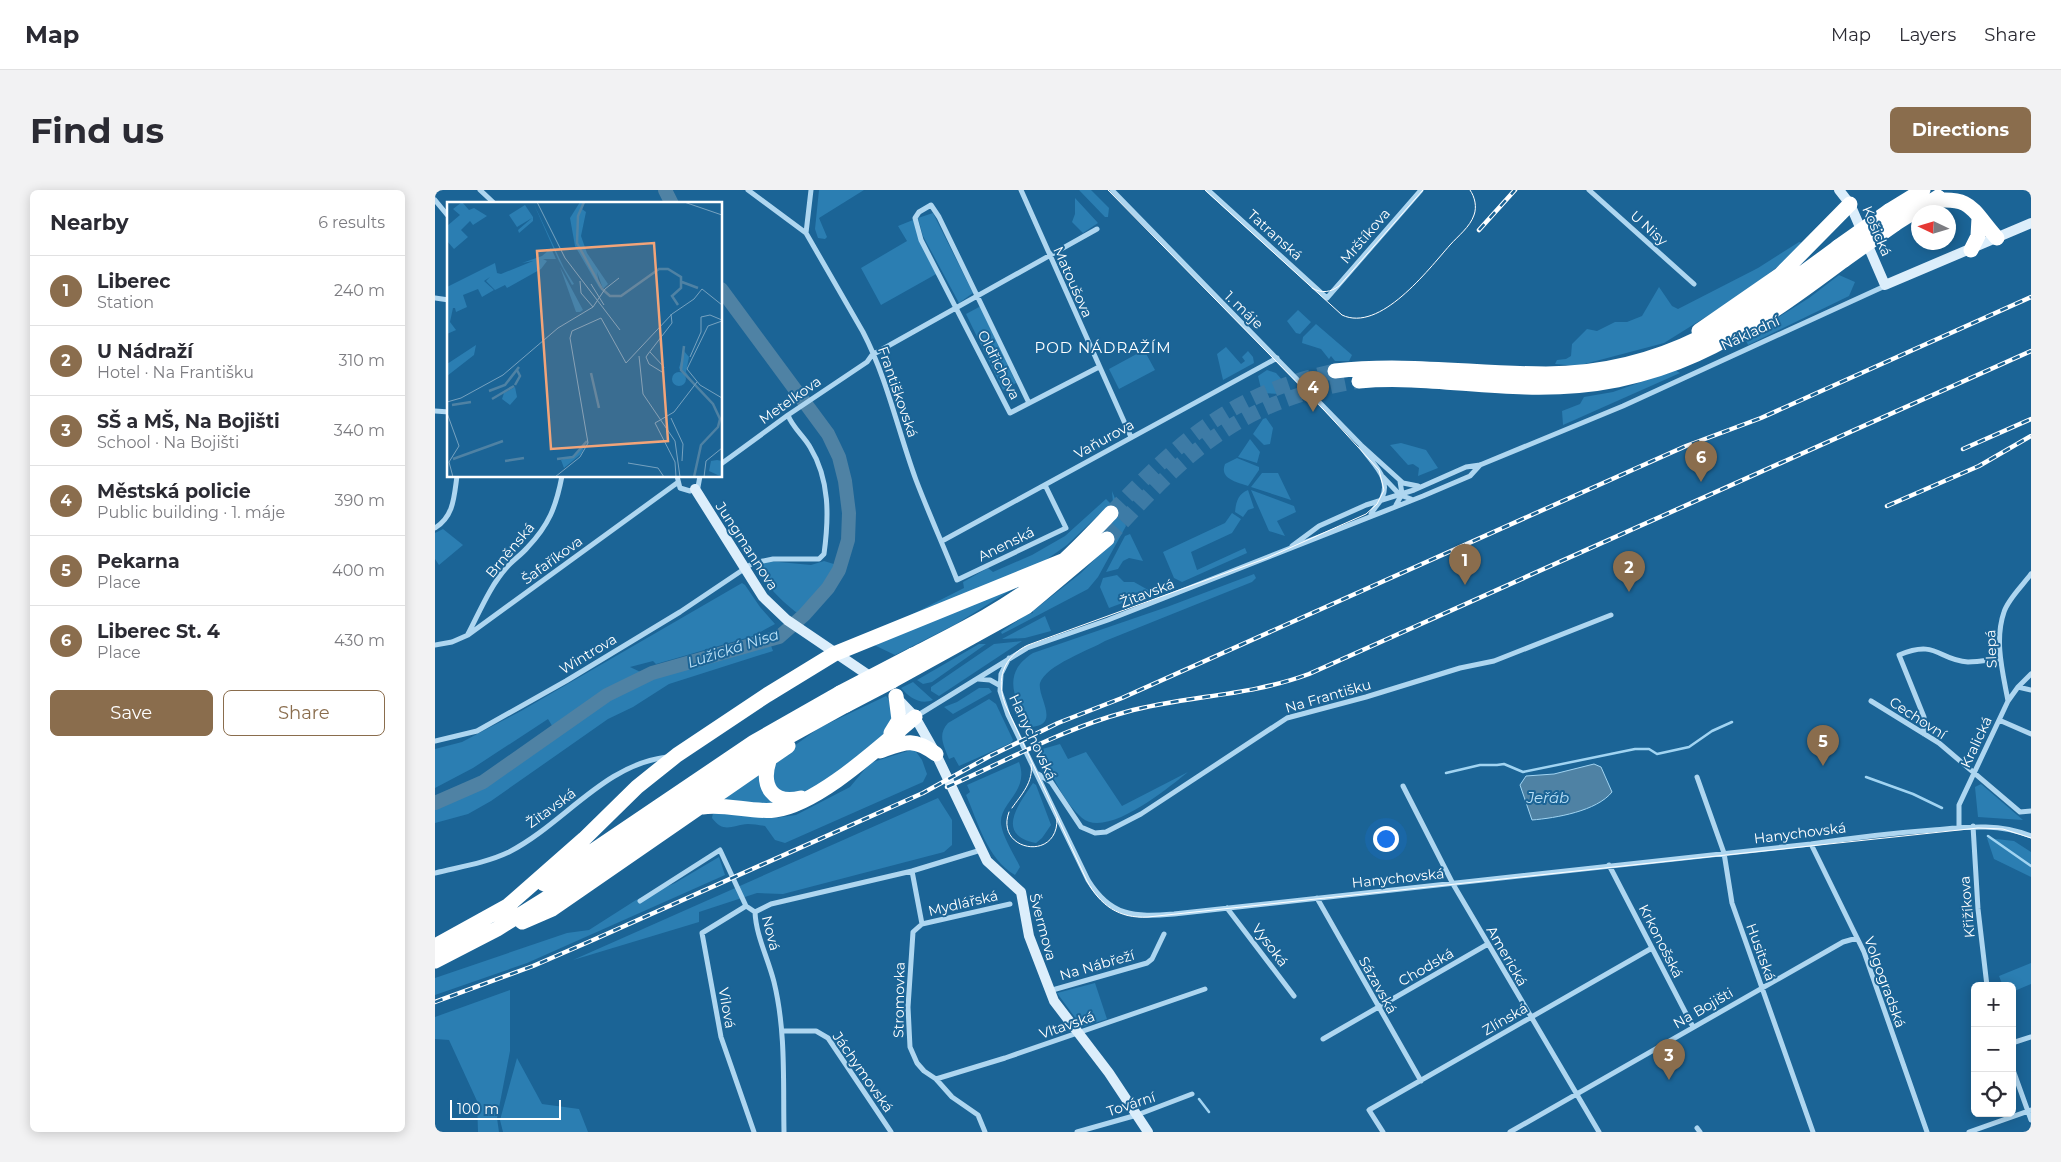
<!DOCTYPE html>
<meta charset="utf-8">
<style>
:root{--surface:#fff;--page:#f2f2f3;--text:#2b2b33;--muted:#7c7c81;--line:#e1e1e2;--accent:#8a6d4d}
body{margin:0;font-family:Montserrat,sans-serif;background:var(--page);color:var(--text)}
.controls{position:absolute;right:15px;bottom:15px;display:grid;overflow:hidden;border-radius:8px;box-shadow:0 2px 12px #0003}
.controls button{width:45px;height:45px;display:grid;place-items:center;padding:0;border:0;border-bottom:1px solid var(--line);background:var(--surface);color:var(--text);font:25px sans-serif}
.compass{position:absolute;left:1476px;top:15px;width:45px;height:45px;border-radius:50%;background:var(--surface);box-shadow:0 2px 12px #0003;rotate:274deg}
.scale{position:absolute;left:15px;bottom:12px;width:111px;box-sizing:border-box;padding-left:5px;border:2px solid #fff;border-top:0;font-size:14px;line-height:18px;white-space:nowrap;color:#fff;-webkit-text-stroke:4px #1b6496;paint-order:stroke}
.you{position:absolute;left:950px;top:648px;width:18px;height:18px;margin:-12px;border:4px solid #fff;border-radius:50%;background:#1a73e8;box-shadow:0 0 0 8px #1a73e833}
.badge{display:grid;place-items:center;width:32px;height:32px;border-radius:50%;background:var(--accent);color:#fff;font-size:16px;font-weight:700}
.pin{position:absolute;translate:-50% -41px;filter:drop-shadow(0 1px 2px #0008)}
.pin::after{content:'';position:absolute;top:26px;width:18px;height:15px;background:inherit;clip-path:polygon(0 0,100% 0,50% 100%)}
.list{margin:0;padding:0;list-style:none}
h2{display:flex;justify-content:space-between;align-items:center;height:65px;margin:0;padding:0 20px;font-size:21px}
h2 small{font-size:16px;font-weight:400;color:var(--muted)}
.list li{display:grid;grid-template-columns:32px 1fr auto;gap:15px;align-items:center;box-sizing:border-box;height:70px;padding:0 20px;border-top:1px solid var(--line)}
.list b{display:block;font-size:19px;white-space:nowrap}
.list p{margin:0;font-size:16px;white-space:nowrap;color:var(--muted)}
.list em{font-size:16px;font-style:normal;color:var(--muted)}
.actions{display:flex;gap:10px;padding:15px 20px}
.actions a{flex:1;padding:11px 0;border:1px solid var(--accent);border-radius:8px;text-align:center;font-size:18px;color:var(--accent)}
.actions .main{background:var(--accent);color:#fff}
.icon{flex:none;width:28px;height:28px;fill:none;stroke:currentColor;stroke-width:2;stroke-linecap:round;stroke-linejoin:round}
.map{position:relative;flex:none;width:1596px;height:942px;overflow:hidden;border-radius:8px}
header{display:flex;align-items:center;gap:30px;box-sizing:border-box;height:70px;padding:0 25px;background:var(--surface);border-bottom:1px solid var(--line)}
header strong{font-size:24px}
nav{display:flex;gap:28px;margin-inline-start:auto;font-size:18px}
.intro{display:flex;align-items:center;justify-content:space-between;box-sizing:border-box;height:120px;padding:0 30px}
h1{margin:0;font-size:35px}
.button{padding:12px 22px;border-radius:8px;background:var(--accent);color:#fff;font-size:18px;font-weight:700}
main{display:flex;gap:30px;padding:0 30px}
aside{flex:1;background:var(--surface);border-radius:8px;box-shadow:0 2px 12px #0003}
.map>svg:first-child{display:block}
.green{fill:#2b7eb2}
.water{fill:#4f82a4;stroke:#a1d4f2}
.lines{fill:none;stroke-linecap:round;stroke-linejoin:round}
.stream{stroke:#a1d4f2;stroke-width:2.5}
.river{stroke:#4f82a4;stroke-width:14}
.highway-tunnel{stroke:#3d7ba6;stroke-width:15;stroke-dasharray:15 8;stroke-linecap:butt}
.street{stroke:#aed6f0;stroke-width:5}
.secondary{stroke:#dceefb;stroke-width:10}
.highway{stroke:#fff;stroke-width:15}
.tram{stroke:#fff;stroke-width:1}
.rail-casing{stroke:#fff;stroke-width:4.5}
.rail{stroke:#1b6496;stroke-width:2.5;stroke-dasharray:8;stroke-linecap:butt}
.highway-bridge{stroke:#fff;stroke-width:15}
.labels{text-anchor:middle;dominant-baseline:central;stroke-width:4;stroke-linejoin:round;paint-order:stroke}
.street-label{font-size:14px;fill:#fff;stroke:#1b6496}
.neighbourhood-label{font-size:15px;letter-spacing:1px;fill:#fff;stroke:#1b6496}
.water-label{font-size:15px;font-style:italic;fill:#bae0f7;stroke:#1b6496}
.inset-river{fill:none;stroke:#4f82a4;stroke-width:2.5}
.inset-road{fill:none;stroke:#76a2c0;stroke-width:1}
.view{fill:#f2a479;fill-opacity:0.15;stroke:#f2a479;stroke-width:2.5}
.inset-edge{fill:none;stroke:#fff;stroke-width:2.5}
</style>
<header>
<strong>Map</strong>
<nav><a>Map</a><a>Layers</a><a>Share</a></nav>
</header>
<div class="intro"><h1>Find us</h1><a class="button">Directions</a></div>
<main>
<aside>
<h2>Nearby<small>6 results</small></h2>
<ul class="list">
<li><span class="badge">1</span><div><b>Liberec</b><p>Station</p></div><em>240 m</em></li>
<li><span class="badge">2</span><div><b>U Nádraží</b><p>Hotel · Na Františku</p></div><em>310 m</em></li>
<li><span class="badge">3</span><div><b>SŠ a MŠ, Na Bojišti</b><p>School · Na Bojišti</p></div><em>340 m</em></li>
<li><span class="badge">4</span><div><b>Městská policie</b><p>Public building · 1. máje</p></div><em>390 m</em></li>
<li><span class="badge">5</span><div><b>Pekarna</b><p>Place</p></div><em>400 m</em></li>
<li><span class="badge">6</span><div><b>Liberec St. 4</b><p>Place</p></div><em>430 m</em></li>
</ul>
<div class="actions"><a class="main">Save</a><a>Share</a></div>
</aside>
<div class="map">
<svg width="1596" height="942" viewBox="0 0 1596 942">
<rect width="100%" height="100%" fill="#1b6496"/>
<!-- green -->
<path class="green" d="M384 0H429L384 28 392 47 390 49 383 48 380 39Z
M644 0H656L674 18 673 27H670Z
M640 8 663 33 648 43 637 32 640 24Z
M498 23 538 103 524 113 488 46 483 28Z
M478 30 503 83 446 115 426 78 472 51 463 36Z
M1364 52 1368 53 1364 60 1309 103 1229 153 1142 176 1120 174 1122 170 1131 169 1136 166 1137 154 1152 139 1162 141 1180 132H1192L1207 126 1224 97 1237 116 1243 119 1323 78Z
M1404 85 1420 92 1414 106 1313 155 1310 148 1374 108Z
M546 116 581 193 568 200 531 124Z
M863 120 876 132 865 144 861 143 852 131Z
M881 134 917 165 914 171H900L896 166 894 169 886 159 867 153 868 147Z
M791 157 806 174 810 171 807 167 813 161 818 167 819 173 788 190 782 164Z
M709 160 720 180 684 199 674 179Z
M832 180 841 183 850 193V199L845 204 827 203 823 186Z
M1240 180 1245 183 1128 235 1127 221 1145 214 1149 207 1178 202Z
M831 228 838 238 835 254 829 255 818 244 828 229Z
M815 249 825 262 822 273 803 267Z
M966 253 991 260 1003 278 983 286 984 278 978 274 973 275 955 255Z
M802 268 824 277V280L813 296C802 292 784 289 790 274Z
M827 283H843L856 310 816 297Z
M813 300 819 318 813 320 808 327 800 322C801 312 803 304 813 300Z
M816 300 859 316 861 322 842 331 850 346 834 341Z
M677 301 691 336 663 387 653 399 567 444 566 442 591 425 598 423V421L646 383 676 353 665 343 671 318 632 355 608 372 442 442 529 398 528 392 553 378 558 382 597 365 630 346 671 309 675 313 678 312Z
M797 323 806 329 797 343 756 362 762 380 810 358 812 363 747 392 739 388 728 362 790 333Z
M8 339 28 355 4 375 0 369V343Z
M695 344 708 371 694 368 688 371 683 379 671 382 690 346Z
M333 371 376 375 389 371 402 375C392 395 382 410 365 425 346 411 331 396 321 375Z
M819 384 821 388 817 392 670 451C655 460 611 475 605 493 602 507 627 536 595 537 580 510 565 484 598 463L732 417Z
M682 385 689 392H699L715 401 714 403 674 418 665 397 668 388Z
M589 392 521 434 460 465 437 454Z
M307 393 310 395 325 417 340 434 318 446 221 474 218 471 195 477 216 487 335 453 338 461 234 494 198 517 173 529 56 611 33 624 0 633V615L48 597 122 544 113 529 38 578 0 598V559L27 552 86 521Z
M610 426 616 441 590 448 567 449Z
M587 451 504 506 496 501V497L559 454Z
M544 454H551L497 492 488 494 482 490Z
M478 492 498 510C485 515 475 508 466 498Z
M544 498H554L557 502 518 524 509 517 522 512Z
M451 506 458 514 459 534C431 564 396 593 357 606L339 598 337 573 341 569 384 538Z
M554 509 561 514 578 550 576 553 524 576 519 567 514 569C509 556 502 545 513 533Z
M625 554 633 569 651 562 687 616 753 582C733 598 672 649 647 628 628 612 616 582 604 560Z
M479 559 487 570 492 584 488 592 350 653 340 650 330 636C324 635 318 634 313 634 297 635 289 644 277 628L278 623 340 628 361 625 415 597 435 573Z
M584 572C595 602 564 612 566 634 568 648 579 664 585 677L580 685C552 669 543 632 531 605L535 602 532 595Z
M324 583 325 595 347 616 291 610 289 607Z
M598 593 601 595 616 635 607 648 601 653C560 645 583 615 598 593Z
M1546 594 1588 630 1543 627 1540 597Z
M503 608 517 630V655L509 662 348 704 322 703 264 722V732L138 770Z
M1552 648 1579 651 1596 662V687L1559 669Z
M284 667 290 685 92 773 0 805V788L132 743 154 740 201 710 240 693Z
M1596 773V794L1577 802V796H1568L1564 786Z
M660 793 672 829 647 837 622 803Z
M75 800V861L62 928 64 942H43L42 911 14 850 0 849V827Z
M82 868 107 914 144 919 153 942H68L65 930Z"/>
<!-- water -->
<path class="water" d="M1159 574 1166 577 1177 602C1162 621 1121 628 1097 630L1085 595 1091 586 1119 584Z"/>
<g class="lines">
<!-- stream -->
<path class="stream" d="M1011 583 1045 575H1062L1069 574 1088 582 1200 559H1214L1222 564 1254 557 1277 541 1297 532
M1431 587 1478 604 1507 618
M1553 646 1596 676
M764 909 774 922"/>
<!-- river -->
<path class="river" d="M230 0 237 14
M0 613 48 592 172 505 217 483 344 447 369 425 393 398 404 380 413 350 414 323 410 291 404 267 393 244 286 99"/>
<!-- highway-tunnel -->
<path class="highway-tunnel" d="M676 323C746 249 798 203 900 181
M672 349C751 263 803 211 924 191"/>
<!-- street -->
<path class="street" d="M45 0 60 14
M313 0 371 43
M376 0 371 43 428 142C452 188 463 241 481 290 494 324 509 357 522 390L631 338 610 295
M586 0 696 247
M677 0 926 255 968 293 983 296
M773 0 892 108 986 0
M1154 0 1259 94
M0 10 14 27
M0 108 14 110
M594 213 504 27 496 15 484 22 480 28 486 50 575 223 664 177
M0 221 14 222
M926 256C935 272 957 287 947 308 944 314 939 318 936 324
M286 274 353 225 432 172 437 165 662 39
M242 286 245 298 255 301 263 297 265 286
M948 287 965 305 976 309
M961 315 967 304 965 291
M0 338C19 326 19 307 22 286
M507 351 842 168
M857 356 884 336 931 315 979 300 1031 277 1045 275 1188 216 1450 96
M33 444C45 421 55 396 72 377 78 370 86 365 92 358 114 335 121 317 127 286
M0 455 17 452 33 445 242 293
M574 468 566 484 565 501 573 525 653 690C676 727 699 727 739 724L1376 654C1416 648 1457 643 1498 640 1532 637 1563 633 1596 646
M543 489 555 490 564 495
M1583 497 1596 500
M1436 511 1504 553 1585 622 1596 621
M1573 511C1568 483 1559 451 1569 422 1573 409 1588 395 1596 384
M480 527 592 458 673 430 988 306 1035 286 1045 275
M1564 530 1596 544
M1489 544V527L1464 465C1502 449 1503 470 1533 472 1543 472 1555 470 1565 469
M0 551 42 541 131 491 245 422 318 373 338 369H384L389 364C394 327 395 290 375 257 369 246 357 237 353 225
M603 584 616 592 646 637 660 643 671 642 706 624 852 528 931 507 1025 478 1059 471 1176 425
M1262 587 1289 663 1297 713 1378 942
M968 596 1018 694 1164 942
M1538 636 1543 719 1552 796
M1524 637V615L1573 511 1583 497 1596 484
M1376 654 1429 762 1492 942
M1174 675 1258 837
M477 681 487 734
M0 683C24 677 51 673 74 662 130 633 168 575 232 567
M882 708 986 891
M205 711 285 660 311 716 320 722
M311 716 267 743 286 847 319 942
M792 718 859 806
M487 734 478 742 473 817 475 857 482 873 489 881 501 889 517 907 543 925 550 942
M487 734 575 714
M614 801 712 773 717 769 729 744
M347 841H381L393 848 456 942
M888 849 1053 754
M1577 853 1596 847
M1577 877 1596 930
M501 889 570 868 770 799
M1262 938 1265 942
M349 942C348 892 351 841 339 792 333 768 321 746 320 722L336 714 477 681 546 660
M642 942 702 925 757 904
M948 942 934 920 1217 758
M1075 942 1408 752 1422 748
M1534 942 1596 920"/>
<!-- secondary -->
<path class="secondary" d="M1404 0 1415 14 1450 95 1596 33
M260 299 328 407 352 430 439 489
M460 506 480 527 501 564 552 671 586 702 594 746 619 811 674 883 713 942"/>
<!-- highway -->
<path class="highway" d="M1495 11C1538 6 1536 19 1562 48
M1454 21 1488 0
M1460 34 1503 7
M1536 60 1543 46 1544 28
M1264 141 1345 85 1415 14
M900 181C971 173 1040 184 1111 184 1233 184 1310 126 1403 57
M924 191C980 186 1035 196 1090 197 1226 201 1305 148 1409 70
M478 465C523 442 570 419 610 387 634 368 655 345 676 323
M457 491 591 417 672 349
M456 543 464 530 461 506
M445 561C470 552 478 547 501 564
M334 571C326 596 337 615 366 608
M267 617C291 613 316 623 340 620 384 614 445 556 480 527
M109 694 319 552 405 503
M68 720 149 649 202 597 242 565 332 505 399 464 630 370
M87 732 117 719 353 556
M0 756 76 714
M0 771 62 739 109 710 326 562 411 515"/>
<!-- tram -->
<path class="tram" d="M673 0 890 221 944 280 949 300 942 314 931 324 832 368 593 455C568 467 561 489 570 514L652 691C665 715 684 729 713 727L1543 638 1568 639 1596 648
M770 0 907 125C945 143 993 80 1015 55 1023 46 1035 37 1039 25 1042 17 1040 7 1035 0
M877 98C887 104 896 102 904 96L988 0
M577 618C586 605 599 592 596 574
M574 622C559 661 624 673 622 628"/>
<defs>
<path id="rail" d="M1044 40 1080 0
M1528 259 1596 229
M1452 316 1544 276 1596 246
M512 597C571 571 630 538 691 522 753 505 812 507 874 484L1596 161
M0 812 98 776 158 750 488 603 555 566 623 533 687 508 1251 256 1326 228 1596 107"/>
</defs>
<!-- rail casing -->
<use href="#rail" class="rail-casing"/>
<!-- rail -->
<use href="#rail" class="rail"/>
<!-- highway-bridge -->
<path class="highway-bridge" d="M1403 57 1454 21
M1409 70 1460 34
M405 503 478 465
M411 515 457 491"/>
</g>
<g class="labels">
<!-- street labels -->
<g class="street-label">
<text transform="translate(1214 38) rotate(42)">U Nisy</text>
<text transform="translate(1442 41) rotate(67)">Košická</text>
<text transform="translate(840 45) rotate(42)">Tatranská</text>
<text transform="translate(930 46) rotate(-49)">Mrštíkova</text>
<text transform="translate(638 92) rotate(66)">Matoušova</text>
<text transform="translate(809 120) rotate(44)">1. máje</text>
<text transform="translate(1315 143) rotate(-25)">Nákladní</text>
<text transform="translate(564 175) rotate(63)">Oldřichova</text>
<text transform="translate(463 202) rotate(71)">Františkovská</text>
<text transform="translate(355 210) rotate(-35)">Metelkova</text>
<text transform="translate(669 249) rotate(-29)">Vaňurova</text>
<text transform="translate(571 354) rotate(-26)">Anenská</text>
<text transform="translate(312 356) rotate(57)">Jungmannova</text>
<text transform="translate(75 360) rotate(-50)">Brněnská</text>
<text transform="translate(117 370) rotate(-36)">Šafaříkova</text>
<text transform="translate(712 403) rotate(-21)">Žitavská</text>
<text transform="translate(1556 459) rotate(-92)">Slepá</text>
<text transform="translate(153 464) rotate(-31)">Wintrova</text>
<text transform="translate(893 506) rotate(-16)">Na Františku</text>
<text transform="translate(1483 528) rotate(33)">Cechovní</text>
<text transform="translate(598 547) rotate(65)">Hanychovská</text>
<text transform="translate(1541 552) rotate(-65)">Kralická</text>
<text transform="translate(116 618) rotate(-36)">Žitavská</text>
<text transform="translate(1365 643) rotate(-7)">Hanychovská</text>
<text transform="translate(963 688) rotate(-6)">Hanychovská</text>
<text transform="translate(528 713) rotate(-13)">Mydlářská</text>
<text transform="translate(1532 717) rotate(-95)">Křižíkova</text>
<text transform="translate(608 737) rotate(75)">Švermova</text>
<text transform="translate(336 743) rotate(76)">Nová</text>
<text transform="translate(1226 751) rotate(63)">Krkonošská</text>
<text transform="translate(835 755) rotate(53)">Vysoká</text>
<text transform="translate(1326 762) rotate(70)">Husitská</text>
<text transform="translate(1072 766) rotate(60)">Americká</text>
<text transform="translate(662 775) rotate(-16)">Na Nábřeží</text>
<text transform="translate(991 777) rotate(-30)">Chodská</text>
<text transform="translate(1450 792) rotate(70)">Volgogradská</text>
<text transform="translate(943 795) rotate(61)">Sázavská</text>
<text transform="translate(464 810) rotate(-89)">Stromovka</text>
<text transform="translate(292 818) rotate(80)">Vilová</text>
<text transform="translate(1268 818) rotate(-30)">Na Bojišti</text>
<text transform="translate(1070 829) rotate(-30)">Zlínská</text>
<text transform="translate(632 835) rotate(-19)">Vltavská</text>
<text transform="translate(428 882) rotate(55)">Jáchymovská</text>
<text transform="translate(696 914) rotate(-18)">Tovární</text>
</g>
<!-- neighbourhood labels -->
<g class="neighbourhood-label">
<text x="668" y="157">POD NÁDRAŽÍM</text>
</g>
<!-- water labels -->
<g class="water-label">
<text transform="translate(298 458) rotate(-18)">Lužická Nisa</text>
<text x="1113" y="607">Jeřáb</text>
</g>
</g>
<!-- overview -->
<g transform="translate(12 12)">
<rect width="275" height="275" fill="#1b6496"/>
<path d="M15 0 22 8 27 6 40 14 26 23 23 19 14 28 21 35 7 47 0 39V24L13 13 6 7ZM86 0 117 66 127 82 125 83 112 59ZM133 0H138L135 7 139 10 134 34 140 51 161 82 156 87 150 70 153 87 128 44 123 16ZM78 3 86 15V19L72 31 71 28 85 16 70 25 62 13ZM104 46 109 57H96L100 59 94 67 60 86 58 83 48 88 39 79 43 75 37 79 47 88 35 95 31 87 16 93 20 105 9 110 8 106H6L3 120 9 128 0 132V85L48 61 50 71 54 72 86 59 75 61 95 54ZM113 65 136 108 133 110H129ZM29 143 27 153 0 174V162ZM237 149 242 155 239 170 247 182 232 166ZM225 177a7 7 0 1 1 14 0a7 7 0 1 1-14 0ZM68 185 70 195 63 203 55 197 57 191ZM140 239 134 252 117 266 114 258 127 253ZM270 258 275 259V275L262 269 264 259Z" fill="#2b7eb2"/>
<path class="inset-river" d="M137 0 131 14 130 41 155 87 163 94H174L212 67H221L234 75V86L225 94 231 103M235 80 251 86M237 144 234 168 266 202 273 217 271 225 254 243 247 275M144 171 152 206M68 183 73 174 70 168M42 189 58 183 72 165M45 197 67 184M5 203 24 200M6 257 56 239M110 257 126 255 140 239M58 259 77 256"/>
<path class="inset-road" d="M90 0 118 56 173 128M237 0 275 13M133 79 134 91 146 105M144 82 157 103M275 119 261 124 240 167 253 183 275 196M203 150 217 165 215 170 202 162 199 155 201 152 225 121 224 112M192 154 196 192 228 239 233 275M243 155 254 130V115L263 113 275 118M0 200 14 196 56 173 111 126 146 105 158 87 172 76M0 211 12 244 2 260 6 275M224 216 236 242 235 259M181 261 211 266 217 275M108 275 133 255 141 241 123 136 125 129 154 116 179 161 225 112 247 97 255 87 275 103M229 275 228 260 208 221 227 210 250 180M257 275 259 259 275 246"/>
<path class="view" d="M207 41 221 239 104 247 90 49Z"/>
<rect width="275" height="275" class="inset-edge"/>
</g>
</svg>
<div class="controls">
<button>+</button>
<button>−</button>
<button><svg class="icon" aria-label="locate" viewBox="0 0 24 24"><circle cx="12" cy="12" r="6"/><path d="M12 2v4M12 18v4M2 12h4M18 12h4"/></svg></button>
</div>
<svg class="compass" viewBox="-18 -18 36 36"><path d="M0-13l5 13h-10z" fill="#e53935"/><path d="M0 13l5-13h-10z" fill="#7c7c81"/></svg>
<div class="scale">100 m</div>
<div class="you"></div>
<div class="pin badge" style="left:1030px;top:395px">1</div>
<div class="pin badge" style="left:1194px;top:402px">2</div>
<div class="pin badge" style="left:1234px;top:890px">3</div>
<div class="pin badge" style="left:878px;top:222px">4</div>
<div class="pin badge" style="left:1388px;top:576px">5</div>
<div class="pin badge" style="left:1266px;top:292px">6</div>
</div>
</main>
